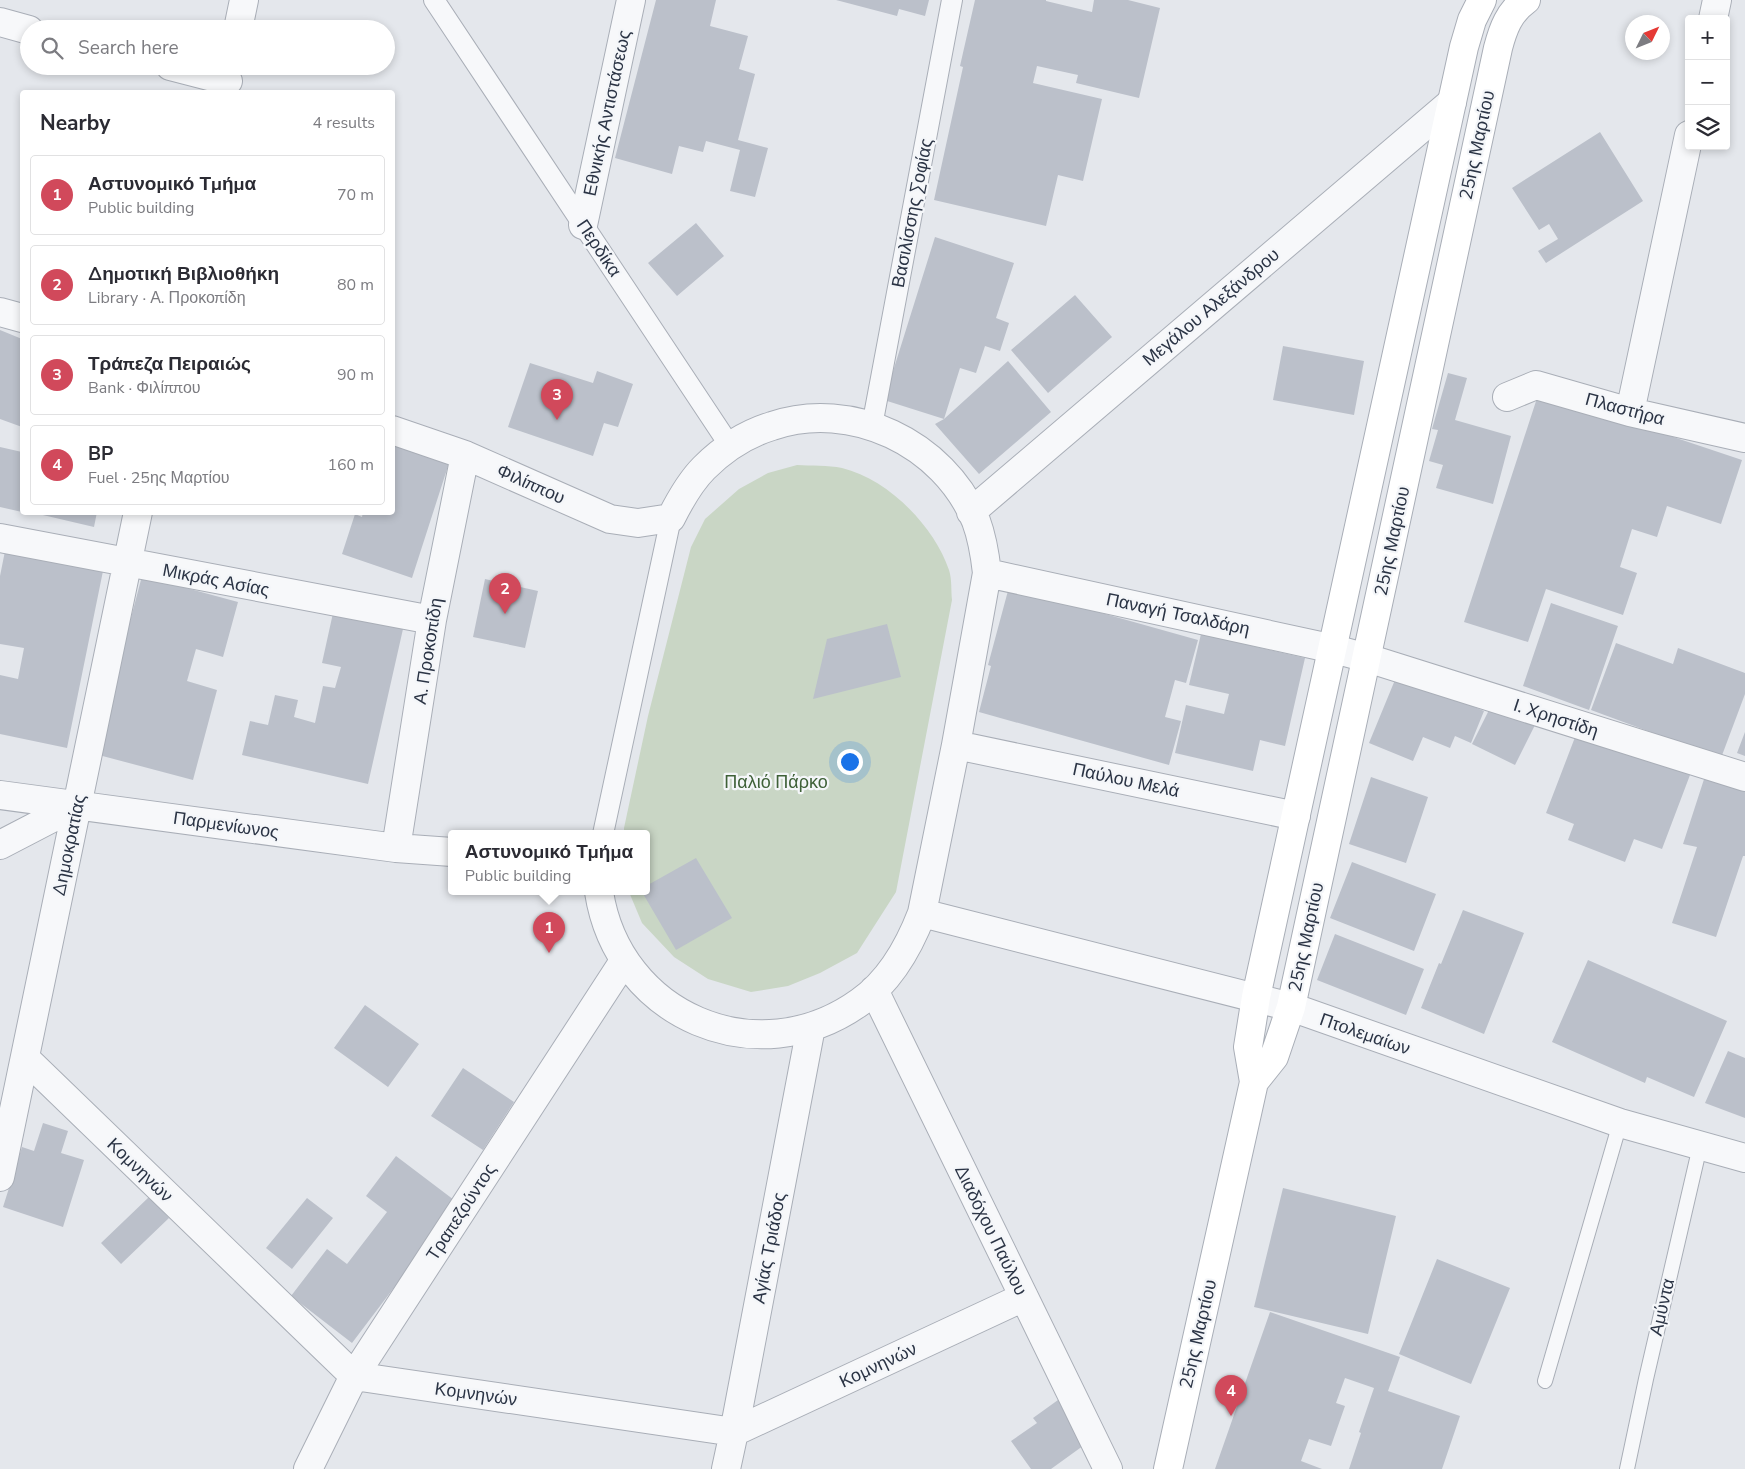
<!DOCTYPE html>
<meta charset="utf-8">
<style>
:root{--surface:#fff;--page:#f7f7f7;--text:#2b2b33;--muted:#7c7c81;--line:#e1e1e2;--accent:#d1495b}
body{margin:0;font-family:"Nunito Sans",sans-serif;background:var(--page);color:var(--text)}
.controls{position:absolute;right:15px;top:15px;display:grid;overflow:hidden;border-radius:5px;box-shadow:0 2px 8px #0003}
.controls button{width:45px;height:45px;display:grid;place-items:center;padding:0;border:0;border-bottom:1px solid var(--line);background:var(--surface);color:var(--text);font:25px sans-serif}
.compass{position:absolute;left:1625px;top:15px;width:45px;height:45px;border-radius:50%;background:var(--surface);box-shadow:0 2px 8px #0003;rotate:47deg}
.you{position:absolute;left:849px;top:761px;width:18px;height:18px;margin:-12px;border:4px solid #fff;border-radius:50%;background:#1a73e8;box-shadow:0 0 0 8px #1a73e833}
.badge{display:grid;place-items:center;width:32px;height:32px;border-radius:50%;background:var(--accent);color:#fff;font-size:16px;font-weight:700}
.pin{position:absolute;translate:-50% -41px;filter:drop-shadow(0 1px 2px #0008)}
.pin::after{content:'';position:absolute;top:26px;width:18px;height:15px;background:inherit;clip-path:polygon(0 0,100% 0,50% 100%)}
.popup{position:absolute;left:448px;top:830px;width:202px;height:65px;box-sizing:border-box;display:grid;place-content:center;border-radius:5px;background:var(--surface);filter:drop-shadow(0 1px 4px #0005);font-size:16px;white-space:nowrap;color:var(--muted)}
.popup b{font-size:19px;color:var(--text)}
.popup::after{content:'';position:absolute;left:50%;top:100%;margin-left:-10px;border:10px solid transparent;border-top-color:var(--surface)}
.list{margin:0;padding:0;list-style:none}
h2{display:flex;justify-content:space-between;align-items:center;height:65px;margin:0;padding:0 20px;font-size:21px}
h2 small{font-size:16px;font-weight:400;color:var(--muted)}
.list li{display:grid;grid-template-columns:32px 1fr auto;gap:15px;align-items:center;box-sizing:border-box;height:80px;margin:0 10px 10px;padding:0 10px;border:1px solid var(--line);border-radius:5px}
.list b{display:block;font-size:19px;white-space:nowrap}
.list p{margin:0;font-size:16px;white-space:nowrap;color:var(--muted)}
.list em{font-size:16px;font-style:normal;color:var(--muted)}
.icon{flex:none;width:28px;height:28px;fill:none;stroke:currentColor;stroke-width:2;stroke-linecap:round;stroke-linejoin:round}
.map{position:relative;flex:none;width:1745px;height:1469px;overflow:hidden}
.search{position:absolute;background:var(--surface);box-shadow:0 2px 8px #0003;left:20px;top:20px;width:375px;height:55px;display:flex;align-items:center;gap:12px;box-sizing:border-box;padding:0 18px;border-radius:28px;color:var(--muted);font-size:19px}
.panel{position:absolute;background:var(--surface);box-shadow:0 2px 8px #0003;left:20px;top:90px;width:375px;height:425px;border-radius:5px}
.map>svg:first-child{display:block}
.green{fill:#c9d6c5}
.building{fill:#bbc0ca}
.lines{fill:none;stroke-linecap:round;stroke-linejoin:round}
.service-casing{stroke:#a9aeb7;stroke-width:16}
.pedestrian-casing{stroke:#a9aeb7;stroke-width:22}
.minor-casing{stroke:#a9aeb7;stroke-width:30}
.tertiary-casing{stroke:#a9aeb7;stroke-width:30}
.secondary-casing{stroke:#a9aeb7;stroke-width:30}
.service{stroke:#f7f8fa;stroke-width:14}
.pedestrian{stroke:#f7f8fa;stroke-width:20}
.minor{stroke:#f7f8fa;stroke-width:28}
.tertiary{stroke:#f7f8fa;stroke-width:28}
.secondary{stroke:#fff;stroke-width:28}
.labels{text-anchor:middle;dominant-baseline:central;stroke-width:4.5;stroke-linejoin:round;paint-order:stroke}
.street-label{font-size:18px;fill:#2b3445;stroke:#f4f6f9}
.park-label{font-size:18px;fill:#3f6138;stroke:#f4f6f9}
</style>
<div class="map">
<svg width="1745" height="1469" viewBox="0 0 1745 1469">
<rect width="100%" height="100%" fill="#e4e7ec"/>
<!-- green -->
<path class="green" d="M797 465C811 466 828 465 842 468 888 479 934 526 949 570 952 579 951 591 952 600L896 892 857 953 820 973 788 986 751 992 708 979 674 957 642 923 629 892H646V834H624V828L648 716 691 547 705 519 739 489 768 473Z"/>
<!-- building -->
<path class="building" d="M656 0H716L710 26 748 36 739 69 755 74 738 140 768 148 755 197 730 191 740 150 706 141 703 152 679 146 672 174 615 158Z
M836 0H929L925 16 899 9 897 16Z
M975 0H1046V1L1092 12 1094 0H1128L1160 8 1139 98 1076 83 1078 75 1037 66 1033 83 1102 99 1083 181 1058 175 1046 226 934 200 963 67 960 66Z
M1600 132 1643 201 1546 263 1538 251 1558 239 1549 224 1539 230 1512 188Z
M696 223 724 256 677 296 648 263Z
M935 237 1014 263 996 318 1009 323 1000 351 985 346 976 373 960 368 944 419 884 400Z
M1075 295 1112 337 1048 393 1011 350Z
M0 330 22 339V427L0 419Z
M1283 346 1364 361 1354 415 1273 400Z
M1008 361 1051 412 979 474 935 424 944 419Z
M530 363 593 383 597 371 633 384 618 427 604 423 593 456 508 427Z
M1448 373 1467 378 1455 420 1511 436 1493 504 1436 488 1443 465 1429 461 1438 430 1432 429Z
M1539 392 1742 460 1721 524 1667 506 1657 537 1632 529 1620 567 1637 573 1623 615 1546 589 1528 642 1464 622Z
M392 444 449 463 412 578 342 554 355 514 362 517 363 512H392Z
M0 447 22 452V512L0 507Z
M30 512H97L94 527Z
M5 551 103 571 67 748 0 734V675L18 679 24 648 0 644V576Z
M142 576 238 602 223 657 196 649 187 681 217 690 193 780 95 754Z
M485 579 538 591 525 648 473 637Z
M1009 587 1198 640 1186 683 1175 680 1165 717 1181 721 1169 765 979 712 991 666 988 665Z
M1551 603 1618 626 1589 710 1523 686Z
M333 613 403 629 368 784 242 755 250 721 268 725 275 695 298 700 294 717 315 723 323 686 335 688 341 667 322 663Z
M887 624 901 677 813 699 827 639Z
M1201 634 1305 658 1285 746 1260 740 1253 771 1175 753 1186 705 1224 714 1229 694 1189 685Z
M1616 643 1673 664 1678 648 1745 673V694L1721 758 1591 710Z
M1397 675 1484 711 1471 743 1455 736 1450 748 1423 737 1413 761 1369 743Z
M1494 700 1537 721 1515 765 1472 744Z
M1577 732 1690 775 1662 849 1634 839 1625 862 1568 840 1574 824 1546 813Z
M1745 732V756L1737 753Z
M1706 773 1745 786V856H1743L1716 937 1672 923 1697 847 1683 844Z
M1371 777 1428 797 1406 863 1349 844Z
M696 858 732 918 676 950 642 892H646V886Z
M1352 862 1436 894 1414 951 1330 918Z
M1463 910 1524 933 1484 1034 1421 1008 1439 963 1441 964Z
M1335 934 1424 969 1406 1015 1317 980Z
M1588 960 1727 1021 1694 1097 1647 1077 1645 1083 1552 1042Z
M365 1005 419 1044 388 1087 334 1048Z
M1728 1051 1745 1058V1118L1705 1103Z
M463 1068 514 1102 483 1150 431 1116Z
M43 1123 68 1131 61 1153 84 1160 63 1227 3 1207 22 1147 34 1151Z
M396 1156 458 1203 352 1343 291 1296 327 1249 347 1264 387 1212 366 1196Z
M1283 1188 1396 1216 1368 1334 1254 1307Z
M149 1197 169 1218 121 1264 101 1243Z
M307 1198 333 1218 292 1269 266 1248Z
M1437 1259 1510 1288 1471 1384 1399 1354Z
M1270 1312 1400 1357 1388 1391 1460 1416 1442 1469H1349L1361 1433 1359 1432 1374 1388 1345 1378 1336 1403 1345 1406 1331 1446 1309 1439 1301 1461 1322 1469H1215Z
M1058 1400 1087 1443 1051 1469H1031L1011 1441 1037 1423 1033 1418Z"/>
<g class="lines">
<defs>
<path id="service" d="M1545 1381 1620 1123
M1627 1469 1646 1379 1700 1146"/>
<path id="pedestrian" d="M434 0 730 446
M872 426 952 0
M603 834 671 518"/>
<path id="minor" d="M1713 19 1717 0
M0 22 29 30
M238 29 244 0
M170 66 228 81
M583 225 631 0
M0 312 22 318
M1507 397 1536 385 1630 412 1745 438
M1630 412 1689 135
M392 430 465 455 610 519 638 523 671 518C680 500 690 482 704 468 723 449 746 434 772 426 851 399 944 443 976 521 982 537 985 555 987 573L956 745 922 913C909 947 891 980 860 1002 757 1076 618 1016 599 892
M971 512 1452 102
M0 538 432 620
M987 573 1334 649 1367 658
M956 745 1296 816
M0 795 396 848 452 852
M0 845 77 805
M396 848 432 620 465 455
M922 913 1291 1007 1620 1123 1745 1158
M874 990 1108 1469
M25 1058 354 1376 734 1432 1024 1297
M0 1177 138 512
M308 1469 354 1376 624 961
M726 1469 734 1432 811 1027"/>
<path id="tertiary" d="M1367 658 1745 777"/>
<path id="secondary" d="M1254 1082 1274 1057 1291 1007 1498 48C1503 29 1509 12 1526 0
M1168 1469 1254 1082 1248 1047 1256 997 1464 47 1472 20 1482 0"/>
</defs>
<!-- service casing -->
<use href="#service" class="service-casing"/>
<!-- pedestrian casing -->
<use href="#pedestrian" class="pedestrian-casing"/>
<!-- minor casing -->
<use href="#minor" class="minor-casing"/>
<!-- tertiary casing -->
<use href="#tertiary" class="tertiary-casing"/>
<!-- secondary casing -->
<use href="#secondary" class="secondary-casing"/>
<!-- service -->
<use href="#service" class="service"/>
<!-- pedestrian -->
<use href="#pedestrian" class="pedestrian"/>
<!-- minor -->
<use href="#minor" class="minor"/>
<!-- tertiary -->
<use href="#tertiary" class="tertiary"/>
<!-- secondary -->
<use href="#secondary" class="secondary"/>
</g>
<g class="labels">
<!-- street labels -->
<g class="street-label">
<text transform="translate(607 113) rotate(-78)">Εθνικής Αντιστάσεως</text>
<text transform="translate(1477 145) rotate(-78)">25ης Μαρτίου</text>
<text transform="translate(912 213) rotate(-79)">Βασιλίσσης Σοφίας</text>
<text transform="translate(599 248) rotate(56)">Περδίκα</text>
<text transform="translate(1211 307) rotate(-40)">Μεγάλου Αλεξάνδρου</text>
<text transform="translate(1625 409) rotate(15)">Πλαστήρα</text>
<text transform="translate(531 484) rotate(24)">Φιλίππου</text>
<text transform="translate(1392 541) rotate(-78)">25ης Μαρτίου</text>
<text transform="translate(216 580) rotate(11)">Μικράς Ασίας</text>
<text transform="translate(1178 614) rotate(12)">Παναγή Τσαλδάρη</text>
<text transform="translate(428 651) rotate(-81)">Α. Προκοπίδη</text>
<text transform="translate(1556 718) rotate(18)">Ι. Χρηστίδη</text>
<text transform="translate(1126 780) rotate(12)">Παύλου Μελά</text>
<text transform="translate(226 825) rotate(8)">Παρμενίωνος</text>
<text transform="translate(69 845) rotate(-78)">Δημοκρατίας</text>
<text transform="translate(1306 937) rotate(-78)">25ης Μαρτίου</text>
<text transform="translate(1365 1034) rotate(19)">Πτολεμαίων</text>
<text transform="translate(140 1170) rotate(44)">Κομνηνών</text>
<text transform="translate(461 1212) rotate(-57)">Τραπεζούντος</text>
<text transform="translate(991 1230) rotate(64)">Διαδόχου Παύλου</text>
<text transform="translate(769 1248) rotate(-79)">Αγίας Τριάδος</text>
<text transform="translate(1662 1307) rotate(-77)">Αμύντα</text>
<text transform="translate(1198 1334) rotate(-77)">25ης Μαρτίου</text>
<text transform="translate(878 1365) rotate(-25)">Κομνηνών</text>
<text transform="translate(476 1394) rotate(8)">Κομνηνών</text>
</g>
<!-- park labels -->
<g class="park-label">
<text x="776" y="782">Παλιό Πάρκο</text>
</g>
</g>
</svg>
<div class="controls">
<button>+</button>
<button>−</button>
<button><svg class="icon" aria-label="layers" viewBox="0 0 24 24"><path d="M12 4l9 5-9 5-9-5zM3 14l9 5 9-5"/></svg></button>
</div>
<svg class="compass" viewBox="-18 -18 36 36"><path d="M0-13l5 13h-10z" fill="#e53935"/><path d="M0 13l5-13h-10z" fill="#7c7c81"/></svg>
<div class="you"></div>
<div class="pin badge" style="left:549px;top:953px">1</div>
<div class="popup"><b>Αστυνομικό Τμήμα</b>Public building</div>
<div class="pin badge" style="left:505px;top:614px">2</div>
<div class="pin badge" style="left:557px;top:420px">3</div>
<div class="pin badge" style="left:1231px;top:1416px">4</div>
<div class="search"><svg class="icon" aria-label="search" viewBox="0 0 24 24"><circle cx="10" cy="10" r="6"/><path d="M15 15l6 6"/></svg>Search here</div>
<section class="panel">
<h2>Nearby<small>4 results</small></h2>
<ul class="list">
<li><span class="badge">1</span><div><b>Αστυνομικό Τμήμα</b><p>Public building</p></div><em>70 m</em></li>
<li><span class="badge">2</span><div><b>Δημοτική Βιβλιοθήκη</b><p>Library · Α. Προκοπίδη</p></div><em>80 m</em></li>
<li><span class="badge">3</span><div><b>Τράπεζα Πειραιώς</b><p>Bank · Φιλίππου</p></div><em>90 m</em></li>
<li><span class="badge">4</span><div><b>BP</b><p>Fuel · 25ης Μαρτίου</p></div><em>160 m</em></li>
</ul>
</section>
</div>
